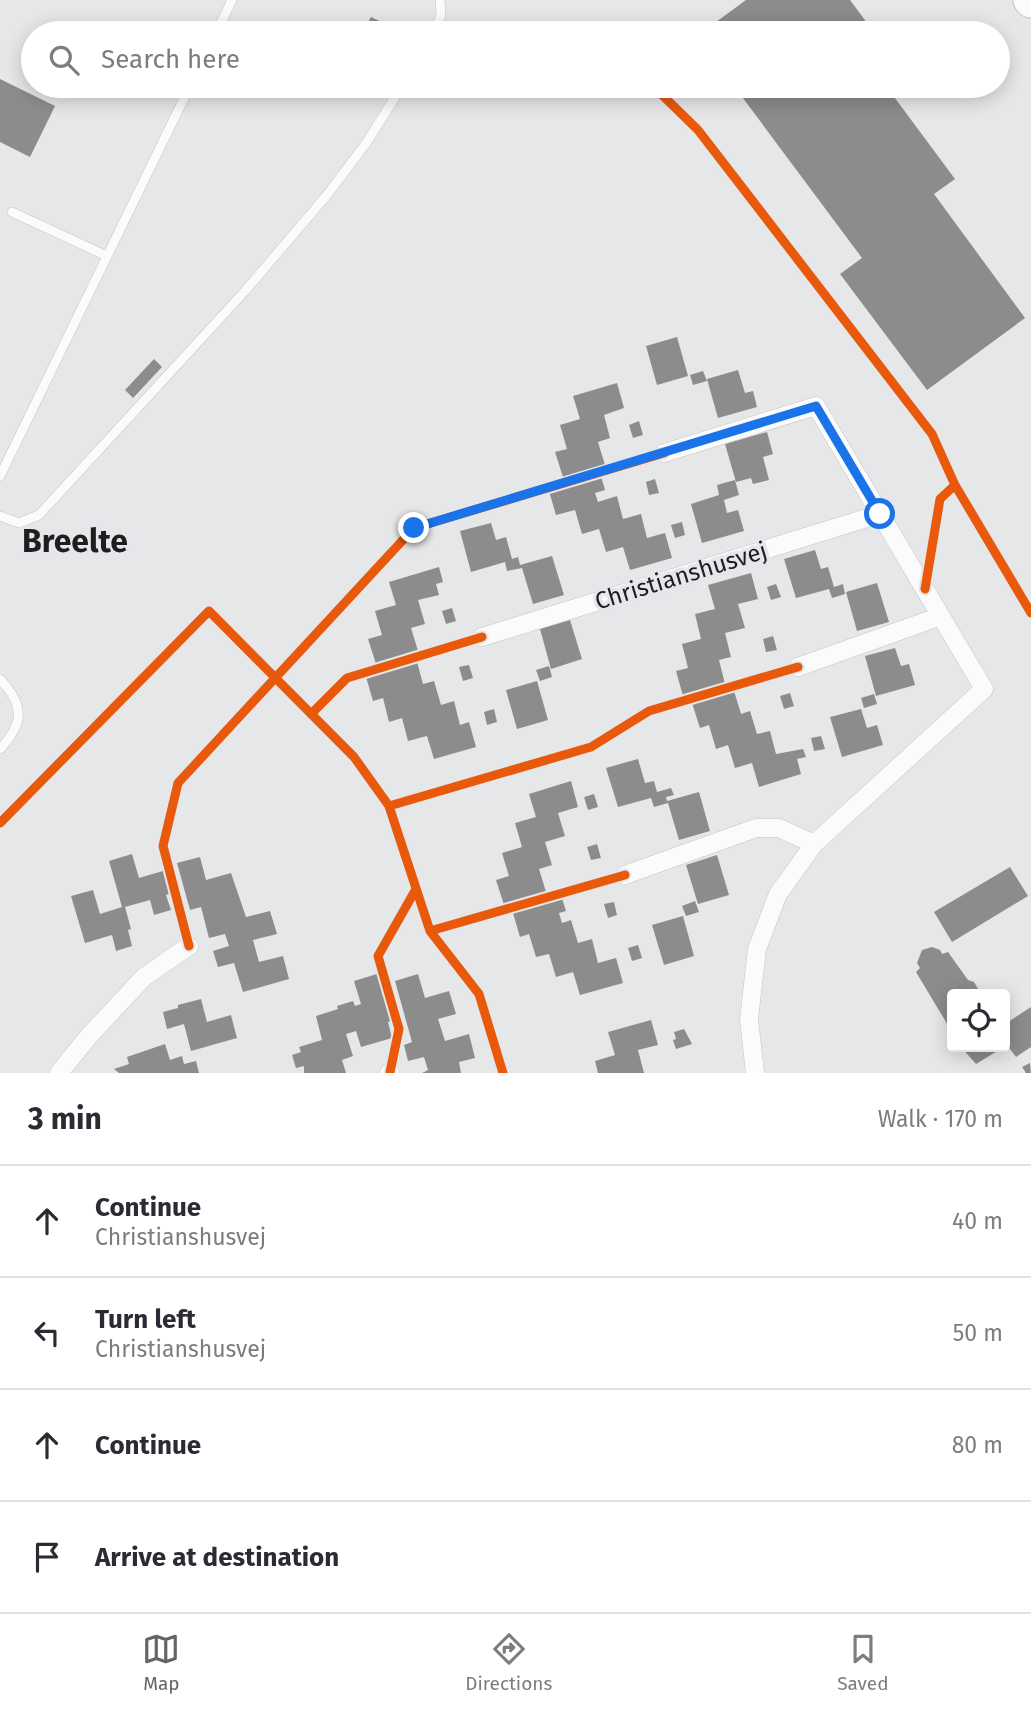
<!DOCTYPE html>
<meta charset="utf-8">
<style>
:root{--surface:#fff;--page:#f7f7f7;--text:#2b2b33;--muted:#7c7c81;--line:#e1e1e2;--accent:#636465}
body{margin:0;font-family:"Fira Sans",sans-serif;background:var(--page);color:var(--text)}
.controls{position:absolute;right:21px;bottom:21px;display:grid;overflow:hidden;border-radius:7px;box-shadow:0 4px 18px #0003}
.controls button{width:63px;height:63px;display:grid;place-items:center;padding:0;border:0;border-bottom:2px solid var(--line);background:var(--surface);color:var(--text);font:35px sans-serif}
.stop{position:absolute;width:21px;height:21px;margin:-16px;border:5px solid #1a73e8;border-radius:50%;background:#fff}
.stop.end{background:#1a73e8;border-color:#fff;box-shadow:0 2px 7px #0008}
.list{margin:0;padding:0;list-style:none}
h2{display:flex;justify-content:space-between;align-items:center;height:91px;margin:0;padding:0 28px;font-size:30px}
h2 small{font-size:23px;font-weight:400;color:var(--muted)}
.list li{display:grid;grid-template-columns:46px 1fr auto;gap:21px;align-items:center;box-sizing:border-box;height:112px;padding:0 28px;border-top:2px solid var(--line)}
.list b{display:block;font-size:26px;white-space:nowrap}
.list p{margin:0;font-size:23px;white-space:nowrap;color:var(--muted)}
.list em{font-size:23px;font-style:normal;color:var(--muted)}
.icon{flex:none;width:38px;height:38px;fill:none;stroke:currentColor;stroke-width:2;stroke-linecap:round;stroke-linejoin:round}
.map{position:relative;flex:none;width:1031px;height:1073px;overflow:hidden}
.search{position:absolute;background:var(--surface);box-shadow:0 4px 18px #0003;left:21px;right:21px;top:21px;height:77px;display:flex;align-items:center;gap:18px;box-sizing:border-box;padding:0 24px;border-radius:38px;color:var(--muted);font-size:26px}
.sheet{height:539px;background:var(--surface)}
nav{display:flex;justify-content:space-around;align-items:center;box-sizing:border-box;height:98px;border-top:2px solid var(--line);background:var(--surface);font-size:19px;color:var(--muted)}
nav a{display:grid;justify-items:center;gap:4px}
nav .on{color:var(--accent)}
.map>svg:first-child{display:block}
.building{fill:#8c8c8d}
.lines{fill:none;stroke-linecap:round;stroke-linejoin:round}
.service-casing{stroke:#c4c5c6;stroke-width:10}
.minor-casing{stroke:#c4c5c6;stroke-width:19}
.motorway-casing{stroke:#c4c5c6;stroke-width:35}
.service{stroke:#fbfbfc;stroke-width:9}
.minor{stroke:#fbfbfc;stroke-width:18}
.motorway{stroke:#fbfbfc;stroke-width:33}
.cycleway-casing{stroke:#e5e7ea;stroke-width:13}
.cycleway{stroke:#e8590c;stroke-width:9}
.route{stroke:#1a73e8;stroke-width:9}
.labels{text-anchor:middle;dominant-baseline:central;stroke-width:7;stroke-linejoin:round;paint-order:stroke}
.street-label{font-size:24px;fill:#1d1e1e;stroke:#e5e7ea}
.district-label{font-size:32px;font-weight:bold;fill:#1d1e1e;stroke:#e5e7ea}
</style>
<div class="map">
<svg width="1031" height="1073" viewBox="0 0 1031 1073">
<rect width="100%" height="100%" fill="#e6e7e9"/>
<!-- building -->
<path class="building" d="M746 0H850L873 31 870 33H701Z
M371 17 394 28 392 33H362Z
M0 79 55 106 30 157 0 142Z
M734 86H886L955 179 934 194 1025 318 927 390 840 274 862 258Z
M677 337 688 376 657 385 646 346Z
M154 359 162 367 133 398 125 390Z
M738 370 745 393 753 391 757 407 718 418 707 379Z
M703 371 707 381 693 385 690 375Z
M617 383 624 408 604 415 610 438 598 442 605 465 563 477 555 452 567 449 560 425 580 419 573 396Z
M639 421 643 435 633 438 629 425Z
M767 432 773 454 763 457 769 480 753 484 751 478 736 482 725 444Z
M601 476 605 490 595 493 598 502 617 496 623 519 641 514 647 538 665 533 672 558 630 570 623 547 606 552 599 529 582 534 575 510 556 515 549 491Z
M655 479 659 493 649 495 646 482Z
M735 480 739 495 724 500 727 513 738 510 744 531 702 543 691 504 719 495 717 485Z
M682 522 685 535 675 538 671 525Z
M491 523 496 540 506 537 512 559 518 557 520 565 552 556 564 595 533 604 522 568 507 571 505 562 471 572 460 531Z
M815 550 821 569 828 567 834 587 843 584 845 594 832 598 829 589 796 598 784 559Z
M439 567 443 582 436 584 439 595 418 600 425 624 411 628 418 651 376 664 368 639 382 635 375 611 396 605 389 582Z
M751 573 758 599 738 604 745 628 725 633 731 657 719 660 725 684 683 696 676 671 688 668 682 644 701 639 695 614 715 609 708 585Z
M877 583 889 622 857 631 846 592Z
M776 584 781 597 771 600 767 587Z
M452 608 456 621 446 624 442 611Z
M570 620 582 659 551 669 540 629Z
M773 636 777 650 766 652 763 639Z
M895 648 901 666 909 664 915 685 876 696 865 656Z
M417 662 423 684 434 681 441 705 454 701 460 725 469 722 476 747 434 759 427 736 408 741 402 718 389 722 383 698 373 701 366 677Z
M469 665 473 678 463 681 459 667Z
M549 666 552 677 540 681 536 670Z
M537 681 548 720 517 729 506 690Z
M734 691 741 714 750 711 757 734 770 731 776 754 803 749 806 757 797 759 801 774 759 787 752 763 735 768 728 745 716 749 709 725 700 728 692 703Z
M790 693 794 706 784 709 780 696Z
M874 694 877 704 864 708 861 698Z
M494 709 497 722 487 725 484 712Z
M861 709 867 728 877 725 883 745 842 757 830 717Z
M821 736 825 749 814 751 811 738Z
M638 759 645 783 654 781 657 792 671 788 674 795 666 797 667 801 699 792 710 831 679 840 668 803 654 807 651 798 618 807 606 768Z
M571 781 578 807 558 813 565 836 545 842 552 865 539 869 546 892 504 905 496 880 509 876 502 853 522 847 515 823 536 817 529 794Z
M594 794 598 807 588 810 584 797Z
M597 844 601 858 591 860 587 847Z
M132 854 139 878 163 871 169 894 166 895 171 910 154 915 150 900 125 907 131 929 128 930 132 946 116 951 112 935 85 943 71 896 93 890 100 914 122 907 109 861Z
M717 855 729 895 698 904 686 865Z
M200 857 206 880 231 873 246 917 270 911 277 934 253 940 259 962 283 956 289 979 243 992 234 963 218 967 213 951 229 946 225 934 209 938 201 907 190 910 177 863Z
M1010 867 1028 896 952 942 934 912Z
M562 898 566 911 559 913 562 923 571 920 578 943 592 939 598 963 616 958 623 983 580 995 573 972 556 977 549 954 536 957 529 934 520 937 513 913Z
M695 901 699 912 686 916 682 906Z
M614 902 617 915 608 918 604 904Z
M683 916 694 956 664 965 652 925Z
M638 945 642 958 632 961 628 948Z
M932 947 940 950 942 954 948 952 968 980 974 982 981 994H952V1032L916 972 920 968 917 963 922 950Z
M377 974 391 1021 388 1022 392 1038 361 1047 356 1031 346 1034 353 1056 342 1060 346 1073H304V1066L296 1068 292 1055 301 1052 299 1047 322 1040 316 1016 338 1009 337 1006 353 1001 355 1006 361 1004 354 981Z
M418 974 425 998 449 991 456 1014 438 1019 445 1041 469 1034 475 1058 459 1062 461 1073H422L428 1070 424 1057 408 1061 404 1045 412 1042 395 981Z
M201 999 207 1022 231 1015 237 1038 191 1051 184 1024 167 1029 163 1012 178 1008V1005Z
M1031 1007V1047L1016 1057 1007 1045 1005 1046V1024Z
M651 1020 658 1045 638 1050 644 1073H598L595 1061 615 1055 608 1032Z
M684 1029 692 1044 676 1049 673 1040 676 1039 674 1032Z
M165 1044 170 1060 182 1056 184 1064 196 1061 199 1073H119L114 1069 129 1064 127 1057Z
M961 1047H1004L976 1064Z
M1030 1063 1031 1073H1026L1022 1067Z"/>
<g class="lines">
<defs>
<path id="service" d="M216 33 232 0
M434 33 441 15 440 0
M12 212 107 256
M0 476 190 86
M0 516 19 523 39 515 245 291 327 195 367 142 402 86
M0 679C24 705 25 722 0 749"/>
<path id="minor" d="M664 453 816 406 984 689 814 844 778 894 757 949 749 1019 755 1073
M482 637 880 514
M798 667 941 616
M625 875 756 828H779L814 844
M59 1073 88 1037 144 977 189 946
M389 1073 390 1072"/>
<path id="motorway" d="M1030 0 1031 1"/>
</defs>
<!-- service casing -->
<use href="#service" class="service-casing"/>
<!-- minor casing -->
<use href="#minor" class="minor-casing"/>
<!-- motorway casing -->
<use href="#motorway" class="motorway-casing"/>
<!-- service -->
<use href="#service" class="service"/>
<!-- minor -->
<use href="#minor" class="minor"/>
<!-- motorway -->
<use href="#motorway" class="motorway"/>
<defs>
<path id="cycleway" d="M653 86 698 130 932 434 955 485 1031 613
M925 589 940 499 955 485
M311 714 347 678 482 637
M389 806 591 747 649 711 798 667
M0 823 209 611 354 757 389 806 430 931 479 994 503 1073
M430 931 625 875
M189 946 163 846 178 783 414 528 664 453
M390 1072 399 1029 378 956 416 889"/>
</defs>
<!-- cycleway casing -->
<use href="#cycleway" class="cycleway-casing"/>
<!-- cycleway -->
<use href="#cycleway" class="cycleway"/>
</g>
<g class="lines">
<!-- route -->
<path class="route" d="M414 528 816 406 880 514"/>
</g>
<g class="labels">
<!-- street labels -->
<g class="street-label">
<text transform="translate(681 576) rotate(-17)">Christianshusvej</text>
</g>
<!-- district labels -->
<g class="district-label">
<text x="75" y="541">Breelte</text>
</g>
</g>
</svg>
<div class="controls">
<button><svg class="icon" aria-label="locate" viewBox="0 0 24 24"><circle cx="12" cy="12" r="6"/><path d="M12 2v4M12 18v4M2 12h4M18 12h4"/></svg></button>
</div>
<div class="stop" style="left:880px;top:514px"></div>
<div class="stop end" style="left:414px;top:528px"></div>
<div class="search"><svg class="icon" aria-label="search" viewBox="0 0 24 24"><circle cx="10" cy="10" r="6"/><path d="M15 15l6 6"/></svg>Search here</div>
</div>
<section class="sheet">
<h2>3 min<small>Walk · 170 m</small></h2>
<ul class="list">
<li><svg class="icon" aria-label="ahead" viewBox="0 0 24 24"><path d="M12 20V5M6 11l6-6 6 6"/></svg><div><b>Continue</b><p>Christianshusvej</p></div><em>40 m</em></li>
<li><svg class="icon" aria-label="left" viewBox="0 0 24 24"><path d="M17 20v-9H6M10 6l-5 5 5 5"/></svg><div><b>Turn left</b><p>Christianshusvej</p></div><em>50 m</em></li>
<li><svg class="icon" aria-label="ahead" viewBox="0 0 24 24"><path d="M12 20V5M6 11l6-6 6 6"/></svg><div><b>Continue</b></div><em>80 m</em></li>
<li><svg class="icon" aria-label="arrive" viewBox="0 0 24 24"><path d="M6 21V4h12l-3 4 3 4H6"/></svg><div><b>Arrive at destination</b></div></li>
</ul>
</section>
<nav>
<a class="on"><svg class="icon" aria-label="map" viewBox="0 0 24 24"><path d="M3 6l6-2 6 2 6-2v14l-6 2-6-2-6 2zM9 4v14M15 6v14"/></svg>Map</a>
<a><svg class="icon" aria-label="directions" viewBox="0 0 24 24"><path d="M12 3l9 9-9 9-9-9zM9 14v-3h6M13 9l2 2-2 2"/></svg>Directions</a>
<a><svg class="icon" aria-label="saved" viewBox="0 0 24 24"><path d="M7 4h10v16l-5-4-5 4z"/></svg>Saved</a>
</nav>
